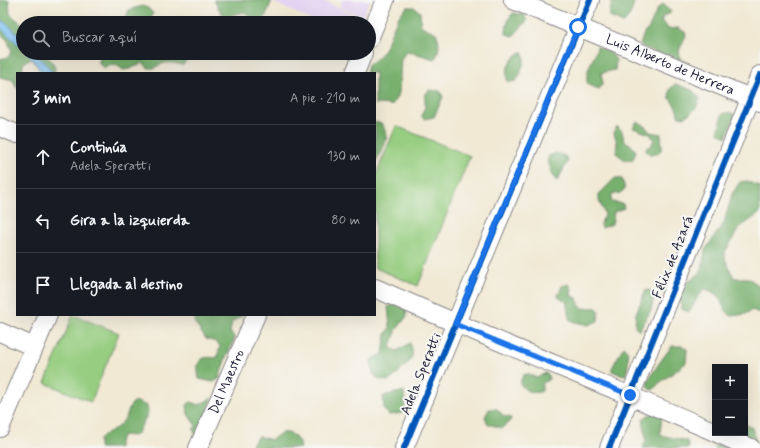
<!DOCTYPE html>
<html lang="es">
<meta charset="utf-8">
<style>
:root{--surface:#171b24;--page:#242831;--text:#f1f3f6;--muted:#9ea1a6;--line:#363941}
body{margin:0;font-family:Mynerve,sans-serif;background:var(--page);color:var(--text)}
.controls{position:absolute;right:12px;bottom:12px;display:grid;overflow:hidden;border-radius:0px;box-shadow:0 4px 16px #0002}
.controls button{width:36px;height:36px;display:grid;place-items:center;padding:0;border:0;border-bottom:1px solid var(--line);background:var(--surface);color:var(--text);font:20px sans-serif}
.stop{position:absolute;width:12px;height:12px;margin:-9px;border:3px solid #1a73e8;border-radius:50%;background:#fff}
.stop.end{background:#1a73e8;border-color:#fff;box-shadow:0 1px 4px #0008}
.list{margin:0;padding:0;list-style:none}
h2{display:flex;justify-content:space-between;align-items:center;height:52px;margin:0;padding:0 16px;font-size:17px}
h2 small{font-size:13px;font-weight:400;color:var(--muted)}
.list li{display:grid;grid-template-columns:26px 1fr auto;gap:12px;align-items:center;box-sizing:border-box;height:64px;padding:0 16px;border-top:1px solid var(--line)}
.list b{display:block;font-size:15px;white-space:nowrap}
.list p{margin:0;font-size:13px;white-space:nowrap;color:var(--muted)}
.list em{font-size:13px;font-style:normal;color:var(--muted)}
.icon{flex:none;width:22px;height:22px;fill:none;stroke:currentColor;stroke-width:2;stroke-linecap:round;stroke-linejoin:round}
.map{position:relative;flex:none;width:760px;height:448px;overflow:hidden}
.search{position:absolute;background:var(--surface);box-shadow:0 4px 16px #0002;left:16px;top:16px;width:360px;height:44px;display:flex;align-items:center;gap:10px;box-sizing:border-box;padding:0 14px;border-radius:22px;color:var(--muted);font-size:15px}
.panel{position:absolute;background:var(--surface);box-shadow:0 4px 16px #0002;left:16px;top:72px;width:360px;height:244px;border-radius:0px}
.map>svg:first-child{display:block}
.built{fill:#e4d3f2}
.green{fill:#96cd80;stroke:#5c785e}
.forest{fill:#78b06e;stroke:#4d6954}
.water{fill:#79c0f1;stroke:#4e7196}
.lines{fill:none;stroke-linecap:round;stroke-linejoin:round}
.street-casing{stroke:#8a8688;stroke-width:20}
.street{stroke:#fff;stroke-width:18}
.cycleway-casing{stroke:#f6f6f2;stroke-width:8}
.cycleway{stroke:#0057b8;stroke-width:6}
.route{stroke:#1a73e8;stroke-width:5}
.labels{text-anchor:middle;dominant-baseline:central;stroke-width:4;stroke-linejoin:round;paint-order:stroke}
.street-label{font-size:14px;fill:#22223b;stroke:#f6f6f2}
</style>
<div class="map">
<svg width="760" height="448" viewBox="0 0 760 448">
<rect width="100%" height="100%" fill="#f6f6f2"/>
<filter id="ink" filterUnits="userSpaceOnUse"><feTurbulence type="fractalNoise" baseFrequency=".025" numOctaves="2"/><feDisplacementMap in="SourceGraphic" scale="8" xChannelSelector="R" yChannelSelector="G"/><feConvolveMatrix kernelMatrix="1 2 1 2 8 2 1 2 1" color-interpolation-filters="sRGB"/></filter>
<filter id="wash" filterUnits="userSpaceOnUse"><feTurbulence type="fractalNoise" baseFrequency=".012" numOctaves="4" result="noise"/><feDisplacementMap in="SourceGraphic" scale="16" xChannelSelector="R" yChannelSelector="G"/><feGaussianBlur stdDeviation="0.9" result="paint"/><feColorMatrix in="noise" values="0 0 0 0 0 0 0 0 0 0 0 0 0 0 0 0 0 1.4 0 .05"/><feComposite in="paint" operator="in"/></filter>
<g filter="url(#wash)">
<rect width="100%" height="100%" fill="#f1e9d4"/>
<!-- built -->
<path class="built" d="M268 0H322L363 19 361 23H318Z
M342 0H370L362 17 339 7Z"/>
<!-- green -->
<path class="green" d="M396 126 470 156 418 286 375 268V177Z
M73 315 119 333 91 402 45 383Z"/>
<!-- forest -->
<path class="forest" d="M0 0H9L10 14 23 25V53H43C48 58 55 62 55 71L52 72 36 59H29L23 64 22 73H17V89L13 80 0 77V59L8 57 12 52 8 41 0 33Z
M214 0H272L266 15 260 23 253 22 250 16 244 12C224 16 226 23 214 0Z
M613 0H634C634 7 629 20 623 23L610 17V10Z
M663 4 671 11 669 14 663 16 661 23H664L668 29 678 28 685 32 686 35 679 51 681 61 673 57 671 54 665 57 640 45 644 33 649 28 658 8Z
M142 6 148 8 153 13 150 23H124L129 10Z
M407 7H414L420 12 421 26 436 33C440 42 440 50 435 59L407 51 401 59 399 93 392 105 375 104V73H366L368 65C372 62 377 59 380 55 392 40 392 20 407 7Z
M513 13 524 15 527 21 513 36 506 34C506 28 508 17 513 13Z
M597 46 612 54 616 60 615 70 601 73 603 83 599 89 588 85C583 71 595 60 597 46Z
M522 52 525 58 520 75 516 81 508 82C503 71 511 57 522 52Z
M99 53H188L187 60 183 65C172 63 165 60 155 68H148L143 63 130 69 123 70C117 64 112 64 105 68L99 64Z
M675 84 692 90 700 98 696 108 685 117 678 116 677 109 669 97 670 89Z
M429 90 440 91 443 97 434 117 424 119 421 116 425 107V95Z
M725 113H732L735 115 726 137 718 132 721 122 722 114Z
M375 122 382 124C392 142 382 147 375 163Z
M636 122 643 124 650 132 661 134 662 149 657 154H650L645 150 647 147H650L654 140 650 134 633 128Z
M617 126 622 131 624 141 630 144 636 151 634 157 632 160H625L616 153 617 142 614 133Z
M556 153 565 156 568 161 557 181 552 176 550 166 547 161 549 156Z
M615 178 622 179 625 189 620 193 612 195 611 199 612 202 623 204 624 208 614 212 612 224 602 228 600 225 605 214 599 201V194Z
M747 181 760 187V213L739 228 725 252V259L734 278H748L760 286V313L752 310 746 314 731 316C718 305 725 296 705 289 696 295 696 304 689 312L682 309C673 284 690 285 702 270L705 250 724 223 732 194 740 182Z
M569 284 572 289 571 296 577 298C581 314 585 306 597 308L599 311 598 321 588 325 571 321 569 318 566 301 559 298 558 295 562 286Z
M649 290 655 293 651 310 639 331 635 327 636 313 644 294 645 291Z
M395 304 406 309 407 316 397 329 390 348 397 351 410 343C416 357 410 362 400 371 395 376 393 379 387 381L378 379 373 374 371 360 383 354 386 334 390 328 388 307Z
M196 315H243L232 322 230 332 235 338 226 357 219 379 213 382 199 379C196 362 198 355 217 358L220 346 216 342 206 339 194 322Z
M672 346H682L687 349 686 363 658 384 653 390 649 389C648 386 647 386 647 383 648 378 667 352 672 346Z
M625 347C631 355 628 366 626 375L619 374 612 371V368L622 349Z
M545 373 549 375V379L542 384V391C533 395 524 391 520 383L523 375 528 374 537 378Z
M404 391 405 404 403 413 389 415 384 410 383 396Z
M212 398 197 440 193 428 195 429 196 426 188 414 187 405 191 402 199 405Z
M135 401 147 406 148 413 137 434 134 436 123 435 119 442V448H99V440L103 435C110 433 122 425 126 417 129 411 128 406 135 401Z
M489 409H497L504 416 510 417 511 420 502 428 488 424 485 417Z
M655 413 662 415 660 435 687 441 689 448H643L646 440 643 419 648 415Z
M745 423 752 428 756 441 747 448H714L722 438 724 433H745Z
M281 433C292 431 298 438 301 448H257L252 444 258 436 271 440Z"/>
<!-- water -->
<path class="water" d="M0 19 12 28 23 40V49L0 28Z
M28 53H37L53 73H42Z"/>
</g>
<g filter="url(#ink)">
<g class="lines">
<defs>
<g id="street">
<path id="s1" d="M513 0 760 102"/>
<path d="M369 39 385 0"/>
<path d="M355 73 363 53"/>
<path d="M0 127 17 134"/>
<path d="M375 288C487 338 602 383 715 432"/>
<path d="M0 332 34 347"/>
<path d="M0 428 48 315"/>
<path d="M717 433 751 448"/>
<path id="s2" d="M198 448 256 315"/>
<path d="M404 448 590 0"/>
<path d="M609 448 760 75"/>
</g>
</defs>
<!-- street casing -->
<use href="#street" class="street-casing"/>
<!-- street -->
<use href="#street" class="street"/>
<defs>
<path id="cycleway" d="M404 448 590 0
M609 448 760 75"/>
</defs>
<!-- cycleway casing -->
<use href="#cycleway" class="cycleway-casing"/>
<!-- cycleway -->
<use href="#cycleway" class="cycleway"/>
</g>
</g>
<g class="lines" filter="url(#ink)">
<!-- route -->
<path class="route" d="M578 27 455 324 630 395"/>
</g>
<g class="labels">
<!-- street labels -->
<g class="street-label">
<text stroke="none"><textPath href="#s1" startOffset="170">Luis Alberto de Herrera</textPath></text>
<text transform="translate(673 257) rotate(-68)">Félix de Azará</text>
<text transform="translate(421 374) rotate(-68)">Adela Speratti</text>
<text stroke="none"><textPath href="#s2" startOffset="72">Del Maestro</textPath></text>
</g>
</g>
</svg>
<div class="controls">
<button>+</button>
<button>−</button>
</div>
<div class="stop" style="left:578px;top:27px"></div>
<div class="stop end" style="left:630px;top:395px"></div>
<div class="search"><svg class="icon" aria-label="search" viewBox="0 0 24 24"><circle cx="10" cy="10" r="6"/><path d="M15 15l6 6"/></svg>Buscar aquí</div>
<section class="panel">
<h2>3 min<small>A pie · 210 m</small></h2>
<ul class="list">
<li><svg class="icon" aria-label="ahead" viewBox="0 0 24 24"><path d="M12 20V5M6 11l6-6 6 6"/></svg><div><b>Continúa</b><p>Adela Speratti</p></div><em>130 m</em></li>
<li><svg class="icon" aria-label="left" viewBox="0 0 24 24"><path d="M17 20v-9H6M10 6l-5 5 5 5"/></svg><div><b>Gira a la izquierda</b></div><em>80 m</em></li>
<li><svg class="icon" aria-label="arrive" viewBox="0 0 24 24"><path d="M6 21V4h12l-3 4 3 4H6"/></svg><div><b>Llegada al destino</b></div></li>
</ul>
</section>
</div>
